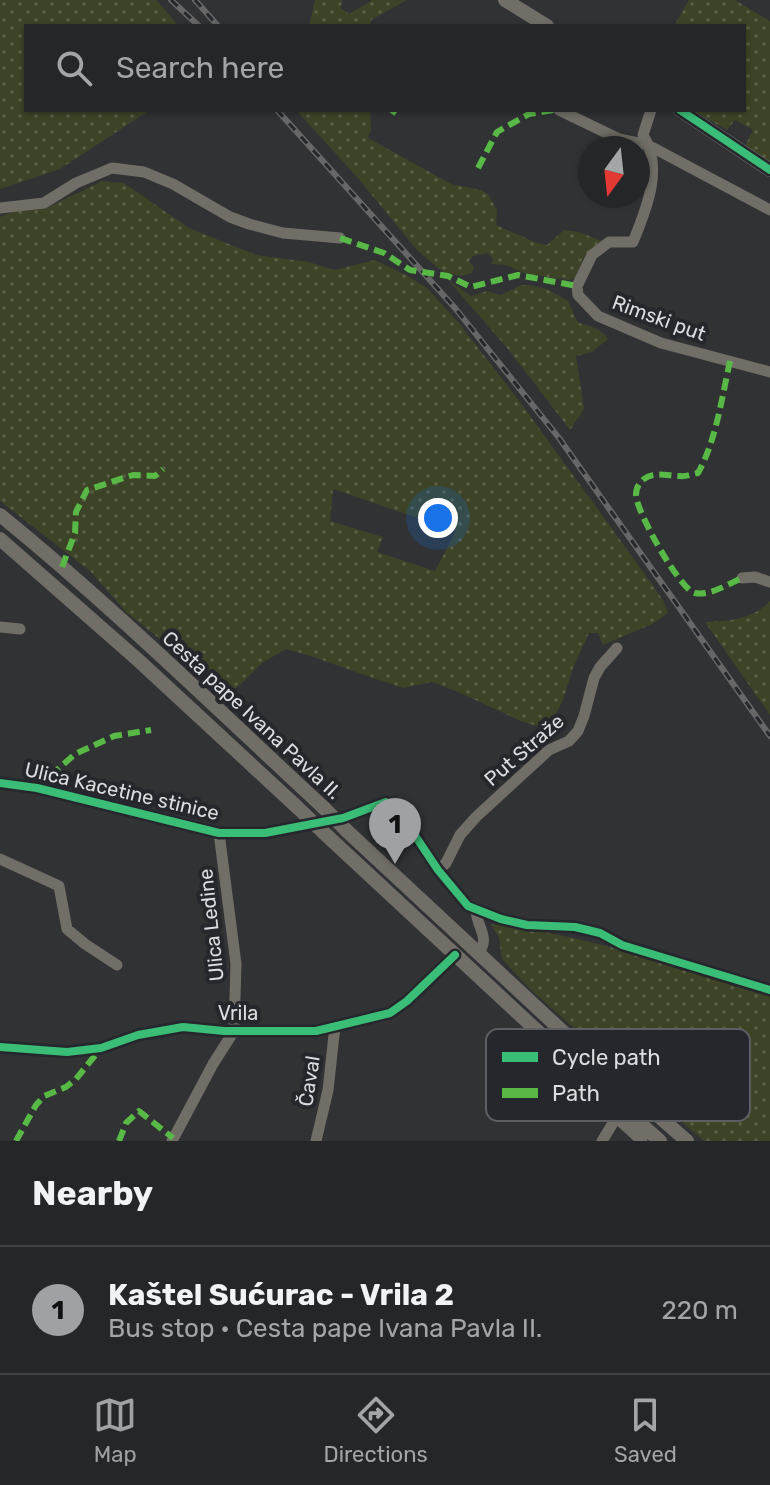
<!DOCTYPE html>
<meta charset="utf-8">
<style>
:root{--surface:#242627;--page:#303233;--text:#f1f3f6;--muted:#a3a5a7;--line:#414344;--accent:#9fa1a4}
body{margin:0;font-family:Rubik,sans-serif;background:var(--page);color:var(--text)}
.compass{position:absolute;left:578px;top:136px;width:72px;height:72px;border-radius:50%;background:var(--surface);box-shadow:0 2px 6px #0004;rotate:195deg}
.you{position:absolute;left:438px;top:518px;width:28px;height:28px;margin:-20px;border:6px solid #fff;border-radius:50%;background:#1a73e8;box-shadow:0 0 0 12px #1a73e833}
.badge{display:grid;place-items:center;width:52px;height:52px;border-radius:50%;background:var(--accent);color:#111;font-size:26px;font-weight:700}
.pin{position:absolute;translate:-50% -66px;filter:drop-shadow(0 2px 4px #0008)}
.pin::after{content:'';position:absolute;top:42px;width:28px;height:24px;background:inherit;clip-path:polygon(0 0,100% 0,50% 100%)}
.list{margin:0;padding:0;list-style:none}
h2{display:flex;justify-content:space-between;align-items:center;height:104px;margin:0;padding:0 32px;font-size:34px}
h2 small{font-size:26px;font-weight:400;color:var(--muted)}
.list li{display:grid;grid-template-columns:52px 1fr auto;gap:24px;align-items:center;box-sizing:border-box;height:128px;padding:0 32px;border-top:2px solid var(--line)}
.list b{display:block;font-size:30px;white-space:nowrap}
.list p{margin:0;font-size:26px;white-space:nowrap;color:var(--muted)}
.list em{font-size:26px;font-style:normal;color:var(--muted)}
.icon{flex:none;width:44px;height:44px;fill:none;stroke:currentColor;stroke-width:2;stroke-linecap:round;stroke-linejoin:round}
.map{position:relative;flex:none;width:770px;height:1141px;overflow:hidden}
.search{position:absolute;background:var(--surface);box-shadow:0 2px 6px #0004;left:24px;right:24px;top:24px;height:88px;display:flex;align-items:center;gap:20px;box-sizing:border-box;padding:0 28px;border-radius:0px;color:var(--muted);font-size:30px}
.sheet{height:232px;background:var(--surface)}
nav{display:flex;justify-content:space-around;align-items:center;box-sizing:border-box;height:112px;border-top:2px solid var(--line);background:var(--surface);font-size:22px;color:var(--muted)}
nav a{display:grid;justify-items:center;gap:4px}
nav .on{color:var(--accent)}
.map>svg:first-child{display:block}
.green{fill:url(#green-dots);fill-rule:evenodd}
.lines{fill:none;stroke-linecap:round;stroke-linejoin:round}
.minor{stroke:#716e67;stroke-width:11}
.major{stroke:#716e68;stroke-width:14}
.rail-casing{stroke:#676767;stroke-width:6}
.rail{stroke:#25272c;stroke-width:3;stroke-dasharray:9;stroke-linecap:butt}
.major-bridge{stroke:#716e68;stroke-width:14}
.quiet{stroke:#58b947;stroke-width:6;stroke-dasharray:12 6;stroke-linecap:butt}
.cycleway-casing{stroke:#25272c;stroke-width:13}
.cycleway{stroke:#3abd76;stroke-width:8}
.labels{text-anchor:middle;dominant-baseline:central;stroke-width:8;stroke-linejoin:round;paint-order:stroke}
.street-label{font-size:20px;fill:#dbdde0;stroke:#25272c}
.key{fill:#25272c;stroke:#5c5e62;stroke-width:2}
.key-label{font-size:22px;fill:#dbdde0}
</style>
<div class="map">
<svg width="770" height="1141" viewBox="0 0 770 1141">
<defs>
<pattern id="green-dots" width="8" height="8" patternUnits="userSpaceOnUse" patternTransform="scale(2)"><rect width="8" height="8" fill="#3d4327"/><path d="M2 2h.1M6 6h.1" fill="none" stroke="#585e46" stroke-width="1.8" stroke-linecap="round"/></pattern>
</defs>
<rect width="100%" height="100%" fill="#303234"/>
<!-- green -->
<path class="green" d="M0 0H156L179 26H26V110H150L60 169 0 189Z
M315 0H342L341 8 349 14 372 0H407L371 20V26H309Z
M689 0H735L770 21V164L745 146 753 130 735 120 727 130 691 110H744V26H674Z
M296 110H370L371 130 368 138 451 184 481 190 488 194 497 210 496 225 537 243 547 245 564 230 579 232 602 241 585 255 575 278 569 280 526 274 506 265 491 264 493 259 487 253 473 256 469 261 474 267 472 273 461 276 443 272 418 251 357 177Z
M102 181 124 183 189 228 256 255 309 262 334 270 375 260 408 276 427 288 458 322 520 402 642 570 663 600 668 613 654 623 603 645 598 633H589L573 668 563 700 548 729 523 722 458 692 432 682 403 688 361 674 314 657 286 649 262 663 241 684 222 699 190 663 126 612 90 571 0 501V217L12 212 49 207ZM333 489 456 531 435 571 377 552 383 537 330 521Z
M448 280 471 296 487 291 501 295 521 285H529L547 289 568 301 578 323C589 325 602 329 608 339L592 352 576 356 584 409 570 430 508 349Z
M770 601V715L705 622C729 621 752 620 770 601Z
M491 924C587 934 678 968 770 996V1141H704L630 1078 530 989 502 959 499 938Z"/>
<g class="lines">
<!-- minor -->
<path class="minor" d="M559 110 619 139 648 145 770 210
M651 110 643 135C664 168 646 210 633 242H609L592 255 577 286 578 295 598 316 661 343 770 372
M0 208 44 203 76 183 112 168 144 172 173 184 230 217 249 224 283 233 340 238
M742 578 755 577 770 582
M0 627 20 629
M0 783 37 788 219 833H265L343 818 386 802 398 810 438 870 468 906 501 919 527 925 575 927 600 933 622 945 770 990
M0 859 59 886 67 929 85 944 117 965
M438 870 446 863 460 835 476 817 549 750 569 741 578 731 584 716 594 678 600 667 617 648
M476 910C477 929 491 937 478 954
M0 1047 67 1052 101 1048 138 1035 183 1027 224 1031H316L390 1013 407 1001 455 955
M592 1083 606 1108 642 1141
M172 1141 213 1064 234 1031 236 964 219 833
M316 1141 328 1090 335 1026
M602 1141 616 1118"/>
<!-- major -->
<path class="major" d="M505 0 547 26
M680 110 770 170
M0 515C113 607 217 709 324 808
M0 539 138 660 297 807
M347 831 575 1043 687 1141
M323 832 561 1053 660 1141"/>
<defs>
<path id="rail" d="M171 0 199 26
M195 0 218 26
M277 110 455 308 559 438 770 736"/>
</defs>
<!-- rail casing -->
<use href="#rail" class="rail-casing"/>
<!-- rail -->
<use href="#rail" class="rail"/>
<!-- major-bridge -->
<path class="major-bridge" d="M297 807 323 832
M324 808 347 831"/>
<!-- quiet -->
<path class="quiet" d="M392 114 395 110
M478 168 497 132 529 114 553 110
M340 238 384 253 410 270 448 276 471 287 518 275 577 286
M730 361C722 397 716 441 698 473 692 474 686 477 680 476 668 476 654 471 644 479 639 483 636 488 636 495 636 511 680 590 695 593 710 596 728 584 742 578
M62 567 75 533 76 512 87 490 133 475 155 476 163 469
M37 788 75 754 114 736 151 730
M16 1141 36 1105 44 1096 66 1087 76 1079 101 1048
M119 1141 126 1123 139 1111 173 1138"/>
<defs>
<path id="cycleway" d="M680 110 770 170
M0 783 37 788 219 833H265L343 818 386 802 398 810 438 870 468 906 501 919 527 925 575 927 600 933 622 945 770 990
M0 1047 67 1052 101 1048 138 1035 183 1027 224 1031H316L390 1013 407 1001 455 955"/>
</defs>
<!-- cycleway casing -->
<use href="#cycleway" class="cycleway-casing"/>
<!-- cycleway -->
<use href="#cycleway" class="cycleway"/>
</g>
<g class="labels">
<!-- street labels -->
<g class="street-label">
<text transform="translate(659 318) rotate(20)">Rimski put</text>
<text transform="translate(252 715) rotate(43)">Cesta pape Ivana Pavla II.</text>
<text transform="translate(524 750) rotate(-41)">Put Straže</text>
<text transform="translate(122 791) rotate(13)">Ulica Kacetine stinice</text>
<text transform="translate(211 925) rotate(-96)">Ulica Ledine</text>
<text x="238" y="1013">Vrila</text>
<text transform="translate(309 1081) rotate(-81)">Čaval</text>
</g>
</g>
<!-- legend -->
<rect x="486" y="1029" width="264" height="92" rx="12" class="key"/>
<rect x="502" y="1052" width="36" height="10" fill="#3abd76"/>
<rect x="502" y="1088" width="36" height="10" fill="#58b947"/>
<g class="key-label">
<text x="552" y="1065">Cycle path</text>
<text x="552" y="1101">Path</text>
</g>
</svg>
<svg class="compass" viewBox="-18 -18 36 36"><path d="M0-13l5 13h-10z" fill="#e53935"/><path d="M0 13l5-13h-10z" fill="#a3a5a7"/></svg>
<div class="you"></div>
<div class="pin badge" style="left:395px;top:864px">1</div>
<div class="search"><svg class="icon" aria-label="search" viewBox="0 0 24 24"><circle cx="10" cy="10" r="6"/><path d="M15 15l6 6"/></svg>Search here</div>
</div>
<section class="sheet">
<h2>Nearby<small></small></h2>
<ul class="list">
<li><span class="badge">1</span><div><b>Kaštel Sućurac - Vrila 2</b><p>Bus stop · Cesta pape Ivana Pavla II.</p></div><em>220 m</em></li>
</ul>
</section>
<nav>
<a class="on"><svg class="icon" aria-label="map" viewBox="0 0 24 24"><path d="M3 6l6-2 6 2 6-2v14l-6 2-6-2-6 2zM9 4v14M15 6v14"/></svg>Map</a>
<a><svg class="icon" aria-label="directions" viewBox="0 0 24 24"><path d="M12 3l9 9-9 9-9-9zM9 14v-3h6M13 9l2 2-2 2"/></svg>Directions</a>
<a><svg class="icon" aria-label="saved" viewBox="0 0 24 24"><path d="M7 4h10v16l-5-4-5 4z"/></svg>Saved</a>
</nav>
